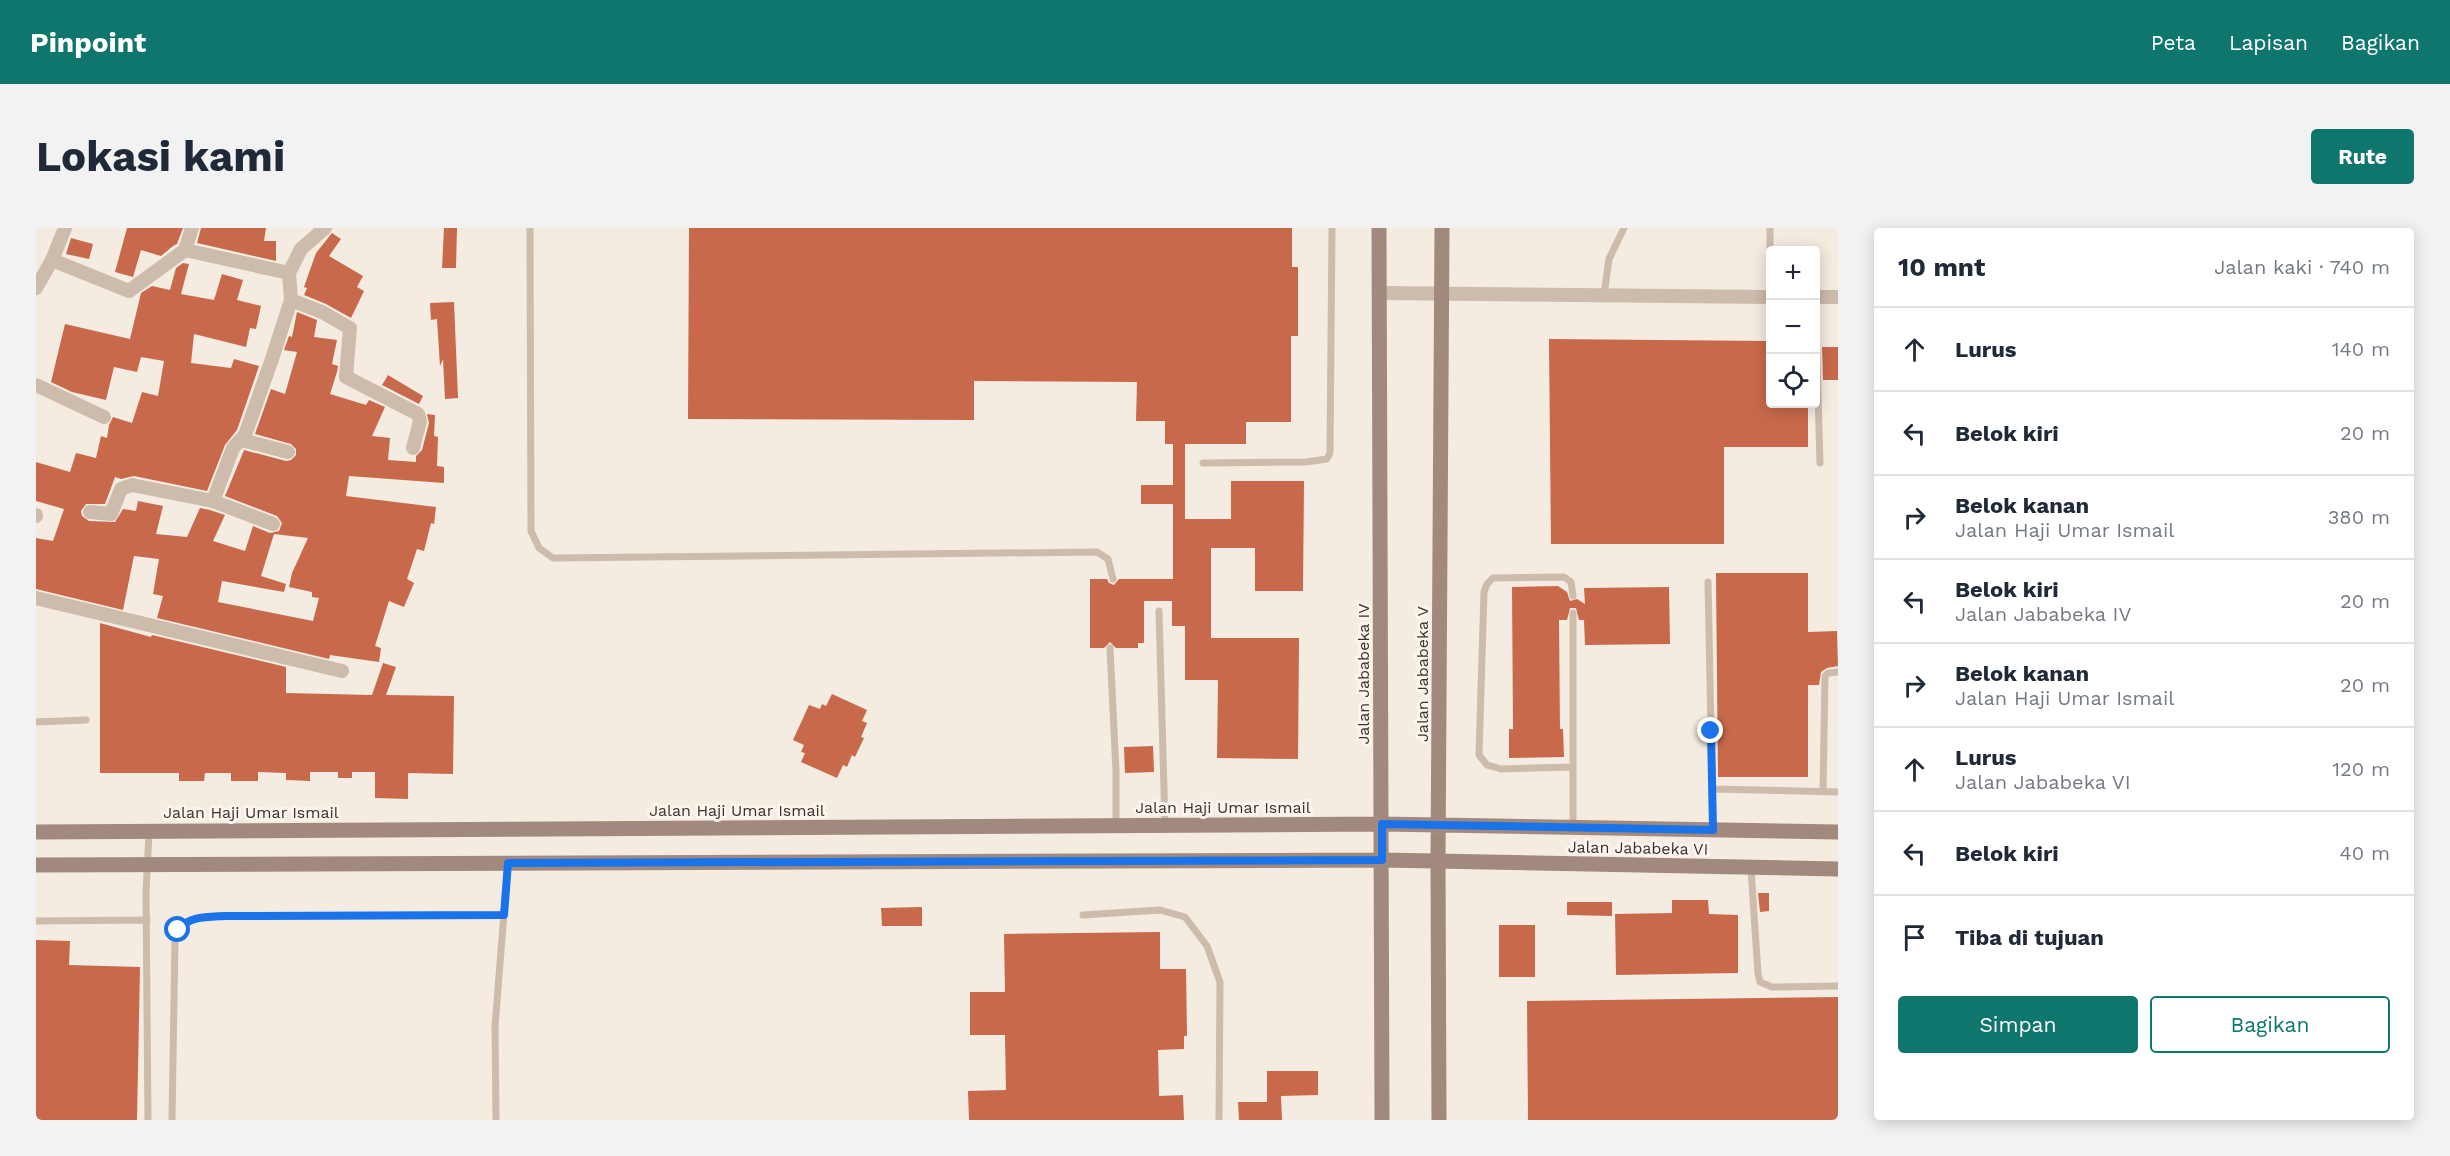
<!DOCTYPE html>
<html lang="id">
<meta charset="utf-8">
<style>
:root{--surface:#fff;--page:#f2f2f3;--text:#1f2937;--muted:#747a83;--line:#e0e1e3;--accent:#0f766e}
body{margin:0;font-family:"Work Sans",sans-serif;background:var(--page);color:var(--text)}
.controls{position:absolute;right:18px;top:18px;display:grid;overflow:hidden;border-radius:6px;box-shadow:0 3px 15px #0003}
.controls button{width:54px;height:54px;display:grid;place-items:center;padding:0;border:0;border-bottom:2px solid var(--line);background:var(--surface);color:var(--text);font:30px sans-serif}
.stop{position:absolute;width:18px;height:18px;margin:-14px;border:4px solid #1a73e8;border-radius:50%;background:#fff}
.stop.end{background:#1a73e8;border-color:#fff;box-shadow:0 2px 6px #0008}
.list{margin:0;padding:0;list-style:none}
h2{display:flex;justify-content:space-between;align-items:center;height:78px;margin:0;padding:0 24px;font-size:26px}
h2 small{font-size:20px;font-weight:400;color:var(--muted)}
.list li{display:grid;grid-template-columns:39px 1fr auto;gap:18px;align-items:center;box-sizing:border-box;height:84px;padding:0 24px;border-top:2px solid var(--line)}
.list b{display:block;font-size:22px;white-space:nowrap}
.list p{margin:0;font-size:20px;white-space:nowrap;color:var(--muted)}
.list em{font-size:20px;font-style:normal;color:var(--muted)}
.actions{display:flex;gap:12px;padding:18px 24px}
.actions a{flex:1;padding:14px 0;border:2px solid var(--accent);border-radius:6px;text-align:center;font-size:21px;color:var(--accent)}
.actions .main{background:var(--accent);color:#fff}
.icon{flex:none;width:33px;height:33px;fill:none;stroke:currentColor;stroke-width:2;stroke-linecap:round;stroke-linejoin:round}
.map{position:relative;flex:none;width:1802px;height:892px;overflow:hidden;border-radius:6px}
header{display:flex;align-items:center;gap:36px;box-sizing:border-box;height:84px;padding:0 30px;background:var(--accent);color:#fff}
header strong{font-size:28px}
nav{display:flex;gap:33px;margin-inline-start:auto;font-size:21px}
.intro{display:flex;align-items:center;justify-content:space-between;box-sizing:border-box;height:144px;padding:0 36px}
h1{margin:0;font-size:42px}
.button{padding:15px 27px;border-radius:6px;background:var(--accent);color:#fff;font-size:21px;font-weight:700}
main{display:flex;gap:36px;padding:0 36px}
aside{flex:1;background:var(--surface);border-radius:6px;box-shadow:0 3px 15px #0003}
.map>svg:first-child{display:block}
.building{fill:#c8694b;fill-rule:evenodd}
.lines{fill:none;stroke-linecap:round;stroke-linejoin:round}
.lane{stroke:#cdbbac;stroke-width:7}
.street{stroke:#cdbbac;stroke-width:14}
.secondary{stroke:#a18a7d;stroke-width:15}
.route{stroke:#1a73e8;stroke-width:8}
.labels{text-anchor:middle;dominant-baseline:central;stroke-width:6;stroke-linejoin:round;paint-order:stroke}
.street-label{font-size:16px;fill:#3b302b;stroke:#fbf5ee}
</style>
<header>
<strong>Pinpoint</strong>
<nav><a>Peta</a><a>Lapisan</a><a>Bagikan</a></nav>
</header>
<div class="intro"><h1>Lokasi kami</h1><a class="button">Rute</a></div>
<main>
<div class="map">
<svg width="1802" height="892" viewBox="0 0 1802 892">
<rect width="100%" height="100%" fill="#f4ebe1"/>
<!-- building -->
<path class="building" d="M91 0H147L141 16 137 18 125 28 105 22 97 49 79 44Z
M165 0H230L228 13H240V33L161 15Z
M408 0H421L420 40H406Z
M653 0H1256V39H1262V108H1255V194H1210V216H1149V291H1195V253H1268L1267 363H1219V320H1175V410H1263L1262 531 1181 530 1182 452H1149V398H1136V373H1108V415H1102V420H1080L1074 414 1068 420H1054V351H1071L1073 355 1078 357 1083 351H1137V276H1105V257H1137V216H1129V193H1100L1101 154 938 153V192L652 191Z
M296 5 305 11 293 28 327 48 321 59 328 63 315 90 290 76 268 67 271 60 268 59 280 25Z
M35 10 57 16 53 31 30 26Z
M147 35 153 36 145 66 178 72 186 46 207 52 201 72 225 78 220 101 214 100 210 119 158 106 155 135 195 140 198 131 223 138 201 202 189 217 171 263 98 248 85 251 79 249 69 276H50L45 283 46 288 53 293 79 294 87 281 100 283 102 273 127 278 120 306 151 309 164 280 174 282 189 287 177 313 209 323 217 298 234 305 243 303 246 295 241 288 189 268 208 222 250 233 255 232 260 227V221L255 216 219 206 235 161 249 166 261 124 248 122 253 108 256 109 261 84 281 92 278 109 301 112 296 136 302 138 301 144 294 166 330 177 333 172 349 179 336 208 354 210 352 232 380 234V228L386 222 393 195 391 186 399 187 398 208 402 209 401 238 408 239V255L313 248 310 268 400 279 398 296 395 295 388 323 381 321 371 351 378 355 368 379 353 373 339 418 345 420 343 434 294 427 293 431 121 390 127 368 117 366 123 331 98 328 87 382 0 361V310L17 313 28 281 0 273V234L34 244 40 225 60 230 65 208 71 210 73 197 77 189 96 195 106 164 122 168 128 133 105 129 101 144 78 139 70 172 36 164 15 154 29 96 94 111 105 65 116 58 134 62 140 40ZM238 306 272 310 256 345 253 359 276 364V369L283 370 277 393 182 374 186 353 248 364 250 356 225 348Z
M418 74 422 170 409 171 407 131 404 138 401 91 395 92 394 75Z
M1513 111 1734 113V176H1772V219H1688V316H1515Z
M1786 119H1802V152H1787Z
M352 147 387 168 383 176 346 157Z
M1680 345H1772V404L1801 403 1802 438 1791 440 1785 444 1783 457H1772V549H1682Z
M1522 358 1531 364 1534 373 1541 371 1549 376 1548 360 1633 359 1634 416 1549 417 1548 392H1543L1540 380H1534L1531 392H1523L1524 501H1527L1528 529 1473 530V501H1477L1476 359Z
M64 395 115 409 116 407 250 439V465L336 467 347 435 360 439 350 467 418 468 417 546 372 545V571L339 570V544H316V550H302V544H274V553L250 552V545L222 544V553H195V545H169L168 553H143V545H64Z
M796 466 831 482 826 493 831 495 825 509 828 510 819 529 816 527 811 539 807 537 801 550 765 534 769 525 765 524 768 517 757 512 773 477 784 481 786 476 790 478Z
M1117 518 1118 544 1089 545 1088 519Z
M1722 665H1733V683L1724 684Z
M1636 672H1672L1673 686 1702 687V745L1580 747 1579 686 1636 685Z
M1531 674H1576V688L1531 687Z
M886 679V698H846L845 680Z
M1463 697H1499V749H1463Z
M1124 704V741H1150L1151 808H1148V821L1122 822 1123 868 1147 867 1148 892H933L932 863 970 862 969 807H934V764H969L968 706Z
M0 712 34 713 33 737 104 739 101 892H0Z
M1802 769V892H1492L1491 773Z
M1231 843H1282V867L1245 868 1246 892H1203L1202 874H1231Z"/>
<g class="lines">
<!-- lane -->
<path class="lane" d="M494 0 495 303 503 320 517 330 1061 324 1072 331 1077 351
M1734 0V53
M1568 67 1573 31 1588 0
M1780 97 1784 235
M1167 235 1270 234 1291 231 1294 225 1296 0
M1672 354 1677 602
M1537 368 1535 354 1528 349 1457 350 1451 356 1448 364 1443 527 1451 537 1465 541 1537 539
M1123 383 1129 597
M1537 385V599
M1074 420 1080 543V597
M0 494 50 492
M1677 561 1802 564
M1787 563 1789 448 1792 445 1802 444
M1715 640 1722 746 1724 754 1736 759 1802 758
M1047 687 1124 682 1149 689 1171 718 1184 754 1183 892
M0 693 111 692
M112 892 110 665 113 604
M136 892 139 712C146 687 165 690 188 688L468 687
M460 892 459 798 472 635"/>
<!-- street -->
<path class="street" d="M149 22 156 0
M16 32 93 63 149 22 253 45 255 72 235 134 209 207 197 220 177 273
M253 45 265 21 289 0
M0 60 16 32 29 0
M1343 65 1734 69
M1780 69H1802
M255 72 286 84 314 100 310 149 382 186 384 193 377 220
M0 157 68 189
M206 212 252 224
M54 284 75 286 85 261 96 257 177 273 237 296
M0 287V288
M0 370 306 443"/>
<!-- secondary -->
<path class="secondary" d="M1343 0 1346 892
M0 604 1346 596 1802 604
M0 637 1346 632 1802 641
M1403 892 1402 634 1406 0"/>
</g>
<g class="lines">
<!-- route -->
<path class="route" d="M142 702C154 688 170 689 188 688L468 687 472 635 1346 632V596L1677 602 1675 503"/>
</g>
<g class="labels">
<!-- street labels -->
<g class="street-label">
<text transform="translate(1327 446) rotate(-90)">Jalan Jababeka IV</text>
<text transform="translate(1386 446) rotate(-90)">Jalan Jababeka V</text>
<text x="1187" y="579">Jalan Haji Umar Ismail</text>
<text x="701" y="582">Jalan Haji Umar Ismail</text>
<text x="215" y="584">Jalan Haji Umar Ismail</text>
<text transform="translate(1602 620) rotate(1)">Jalan Jababeka VI</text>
</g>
</g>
</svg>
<div class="controls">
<button>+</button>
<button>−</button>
<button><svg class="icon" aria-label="locate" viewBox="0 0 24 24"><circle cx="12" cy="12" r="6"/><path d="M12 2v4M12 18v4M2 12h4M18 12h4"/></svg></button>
</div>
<div class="stop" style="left:142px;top:702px"></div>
<div class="stop end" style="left:1675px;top:503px"></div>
</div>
<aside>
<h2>10 mnt<small>Jalan kaki · 740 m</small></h2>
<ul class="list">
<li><svg class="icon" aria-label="ahead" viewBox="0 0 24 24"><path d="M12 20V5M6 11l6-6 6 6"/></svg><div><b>Lurus</b></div><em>140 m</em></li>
<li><svg class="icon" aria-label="left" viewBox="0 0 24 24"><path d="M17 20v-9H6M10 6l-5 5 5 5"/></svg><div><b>Belok kiri</b></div><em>20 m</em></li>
<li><svg class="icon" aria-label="right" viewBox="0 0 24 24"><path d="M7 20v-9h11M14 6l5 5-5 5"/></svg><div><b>Belok kanan</b><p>Jalan Haji Umar Ismail</p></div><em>380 m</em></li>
<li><svg class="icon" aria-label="left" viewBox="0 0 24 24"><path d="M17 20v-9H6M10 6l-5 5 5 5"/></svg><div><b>Belok kiri</b><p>Jalan Jababeka IV</p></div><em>20 m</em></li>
<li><svg class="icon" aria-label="right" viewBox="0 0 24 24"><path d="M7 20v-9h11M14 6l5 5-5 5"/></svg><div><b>Belok kanan</b><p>Jalan Haji Umar Ismail</p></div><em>20 m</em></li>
<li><svg class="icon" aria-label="ahead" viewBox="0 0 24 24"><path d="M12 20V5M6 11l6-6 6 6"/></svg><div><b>Lurus</b><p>Jalan Jababeka VI</p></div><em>120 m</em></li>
<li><svg class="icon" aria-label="left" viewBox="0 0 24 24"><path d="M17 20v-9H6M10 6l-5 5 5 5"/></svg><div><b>Belok kiri</b></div><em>40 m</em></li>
<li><svg class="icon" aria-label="arrive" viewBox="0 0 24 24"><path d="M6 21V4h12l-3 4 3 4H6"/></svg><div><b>Tiba di tujuan</b></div></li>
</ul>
<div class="actions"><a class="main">Simpan</a><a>Bagikan</a></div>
</aside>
</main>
